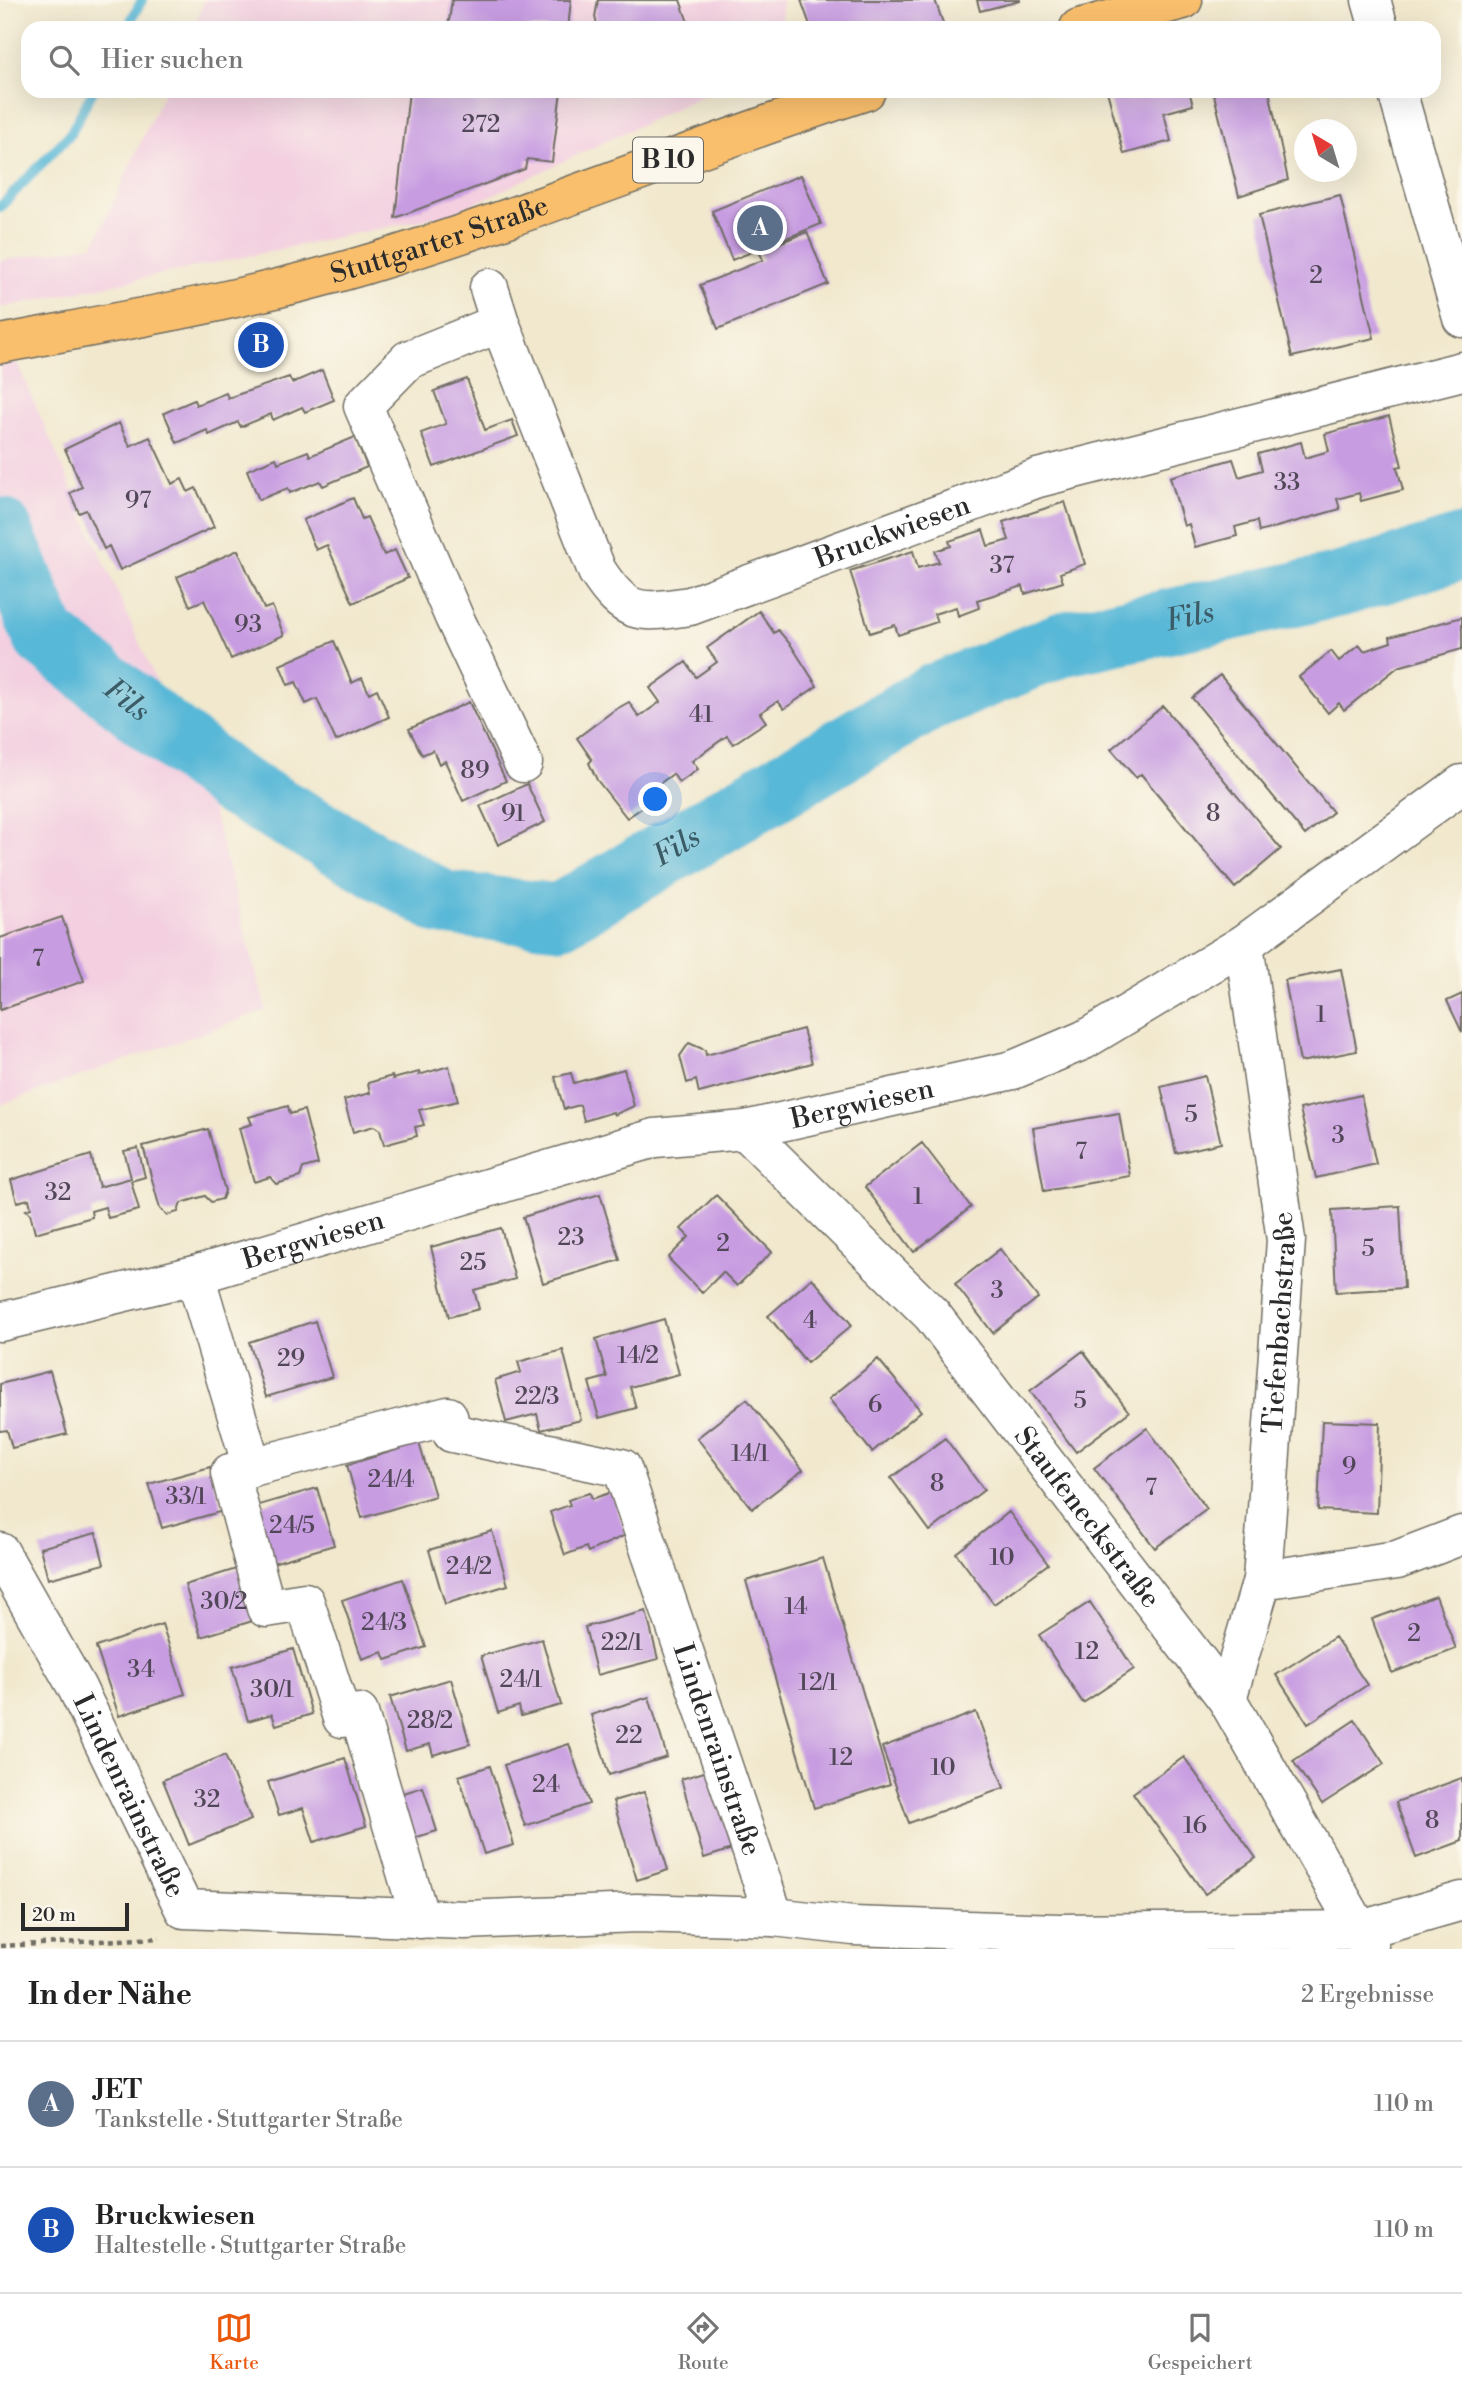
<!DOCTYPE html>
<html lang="de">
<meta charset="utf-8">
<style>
:root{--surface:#fff;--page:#f6f6f6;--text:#222;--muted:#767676;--line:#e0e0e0;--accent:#ea580c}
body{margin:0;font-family:"Libre Bodoni",serif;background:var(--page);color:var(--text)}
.compass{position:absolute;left:1294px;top:119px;width:63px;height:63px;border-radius:50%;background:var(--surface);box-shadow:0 7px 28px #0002;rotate:322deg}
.scale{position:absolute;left:21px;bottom:18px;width:108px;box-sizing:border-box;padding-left:7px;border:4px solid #2b2b2b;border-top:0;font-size:19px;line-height:24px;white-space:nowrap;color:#2b2b2b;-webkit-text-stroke:5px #fbf7ec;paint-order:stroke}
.you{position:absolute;left:656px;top:800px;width:24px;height:24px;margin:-18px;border:5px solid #fff;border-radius:50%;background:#1a73e8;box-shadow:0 0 0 10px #1a73e833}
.badge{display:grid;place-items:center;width:46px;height:46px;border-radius:50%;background:var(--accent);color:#fff;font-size:23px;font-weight:700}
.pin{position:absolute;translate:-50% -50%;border:4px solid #fff;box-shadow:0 2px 7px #0006}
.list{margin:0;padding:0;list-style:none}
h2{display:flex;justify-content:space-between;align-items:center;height:91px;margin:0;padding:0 28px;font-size:30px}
h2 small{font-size:23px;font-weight:400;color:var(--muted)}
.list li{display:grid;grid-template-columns:46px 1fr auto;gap:21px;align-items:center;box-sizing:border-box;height:126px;padding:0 28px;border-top:2px solid var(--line)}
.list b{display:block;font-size:26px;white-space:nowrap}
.list p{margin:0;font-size:23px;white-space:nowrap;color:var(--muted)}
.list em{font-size:23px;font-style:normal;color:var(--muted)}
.icon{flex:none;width:38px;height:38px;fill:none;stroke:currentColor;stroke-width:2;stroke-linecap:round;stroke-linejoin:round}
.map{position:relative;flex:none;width:1462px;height:1949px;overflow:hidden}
.search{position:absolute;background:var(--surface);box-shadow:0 7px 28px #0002;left:21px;right:21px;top:21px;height:77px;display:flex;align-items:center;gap:18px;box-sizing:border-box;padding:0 24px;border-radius:21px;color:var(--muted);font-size:26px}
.sheet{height:343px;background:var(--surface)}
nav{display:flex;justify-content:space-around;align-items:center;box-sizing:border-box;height:98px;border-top:2px solid var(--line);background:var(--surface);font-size:19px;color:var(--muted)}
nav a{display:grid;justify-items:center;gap:4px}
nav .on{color:var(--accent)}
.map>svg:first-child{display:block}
.built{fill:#f3cfe0}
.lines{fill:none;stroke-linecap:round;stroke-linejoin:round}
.stream{stroke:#58b8d7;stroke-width:10}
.river{stroke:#58b8d7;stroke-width:65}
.building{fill:#c79ce1}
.minor-casing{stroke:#706d64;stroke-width:41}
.major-casing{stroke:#706d64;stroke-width:41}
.path{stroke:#706d64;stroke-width:4.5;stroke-dasharray:5 5;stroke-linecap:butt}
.minor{stroke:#fff;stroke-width:38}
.major{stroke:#f9bf6d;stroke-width:38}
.labels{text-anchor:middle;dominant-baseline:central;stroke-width:5;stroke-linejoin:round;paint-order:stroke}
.number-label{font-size:24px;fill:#524758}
.shield{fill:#fbf7ec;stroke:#696865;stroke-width:2}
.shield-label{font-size:26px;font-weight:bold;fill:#2b2b2b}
.street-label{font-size:28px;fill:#2b2b2b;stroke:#fbf7ec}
.water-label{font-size:30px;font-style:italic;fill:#3b5c67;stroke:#fbf7ec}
</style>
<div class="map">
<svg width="1462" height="1949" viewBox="0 0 1462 1949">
<rect width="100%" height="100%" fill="#fbf7ec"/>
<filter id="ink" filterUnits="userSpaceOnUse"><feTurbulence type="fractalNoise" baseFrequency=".0143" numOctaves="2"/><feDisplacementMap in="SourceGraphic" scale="14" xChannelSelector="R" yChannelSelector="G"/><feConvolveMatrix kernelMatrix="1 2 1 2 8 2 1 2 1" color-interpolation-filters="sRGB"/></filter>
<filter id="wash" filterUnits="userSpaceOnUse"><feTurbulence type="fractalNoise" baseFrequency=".00686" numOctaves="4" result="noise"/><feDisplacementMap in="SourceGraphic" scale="28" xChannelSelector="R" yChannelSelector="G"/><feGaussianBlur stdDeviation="1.57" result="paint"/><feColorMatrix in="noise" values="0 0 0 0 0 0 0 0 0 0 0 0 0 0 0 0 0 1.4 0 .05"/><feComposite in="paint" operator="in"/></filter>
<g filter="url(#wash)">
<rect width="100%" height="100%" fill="#f1e8cd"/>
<!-- built -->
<path class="built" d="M205 0H782V28H193Z
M164 91H712L454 213 0 308V261L94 245Z
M0 324 213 811 266 1010 0 1105Z"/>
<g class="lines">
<!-- stream -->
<path class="stream" d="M127 28 142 0
M0 207 70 134 93 91"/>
<!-- river -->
<path class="river" id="s1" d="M0 530 45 636 231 783 443 903 559 916 932 697 1063 644 1339 585 1462 547"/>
</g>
<g id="blocks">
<!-- building -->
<path class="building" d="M452 0H571L568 28H448Z
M598 0H680L690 28H598L595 17Z
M801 0H935L944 26 811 28Z
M977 0H1020V1L980 11Z
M409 91H561L552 162 527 159 525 169 395 218Z
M1107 91H1189L1193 105 1164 113 1171 141 1124 154Z
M1213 91H1269L1288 180 1239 196Z
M801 175 821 224 732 260 712 211Z
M1340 195 1374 338 1292 357 1259 215Z
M807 232 828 284 718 329 700 285 763 260 759 251Z
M322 370 334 400 305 412 302 407 273 420 271 414 241 427 238 422 209 435 207 430 177 443 164 413 194 400 196 405 226 393 228 398 289 377 292 383Z
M467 379 485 430 512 420 518 436 434 467 421 433 446 424 434 391Z
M1389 416 1402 466 1397 467 1403 490 1361 501 1359 493 1337 499 1340 509 1259 532 1257 521 1235 527 1237 536 1195 547 1189 524 1184 526 1170 477 1233 459 1239 477 1262 470 1258 454 1301 442 1305 458 1329 451 1325 434Z
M119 423 130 446 150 437 172 484 182 479 188 492 196 488 214 527 120 570 109 546 104 549 86 510 79 513 70 493 82 487 65 449Z
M355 437 367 467 323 486 320 481 290 493 288 488 259 500 247 470 276 458 278 463 308 451 310 456Z
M353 498 362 519 367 517 384 555 395 550 408 578 353 603 327 545 316 550 303 520Z
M1065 502 1085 564 1060 573 1063 582 1025 594 1023 586 977 600 979 608 958 616 956 607 934 614 937 622 898 635 895 625 870 633 850 571 913 551 918 568 939 562 935 551 951 546 949 541 983 530 988 546 1009 540 1003 522Z
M238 550 264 609 272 606 284 635 231 659 204 600 190 606 177 577Z
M759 611 774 633 778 630 791 645 817 686 784 709 778 701 760 713 766 722 733 744 727 736 692 761 698 769 679 783 673 774 655 787 661 795 627 818 597 780 589 763 592 760 577 738 613 711 629 702 639 717 660 702 650 688 686 662 696 677 717 662 707 648Z
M1462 617V649L1398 667 1344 710 1339 703 1328 713 1299 677 1331 651 1339 661 1359 645 1364 651 1391 642 1390 637Z
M334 641 352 683 362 678 369 693 377 689 389 717 336 741 317 699 306 704 296 682 288 685 280 665Z
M1220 675 1333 812 1305 835 1192 698Z
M469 702 506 781 463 801 445 761 439 764 433 750 422 755 409 729Z
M1163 706 1281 849 1235 888 1141 774 1136 778 1111 749Z
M527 784 545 822 498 845 480 806Z
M62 917 84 981 0 1010V938Z
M1341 969 1357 1051 1300 1062 1285 980Z
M1462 994V1032L1447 1001Z
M803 1029 812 1063 699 1093 696 1080 687 1083 680 1056 689 1043 705 1050 706 1055Z
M449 1066 458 1101 419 1110 424 1125 415 1127 417 1136 384 1145 380 1130 374 1126 353 1132 344 1100 370 1093 368 1083 392 1076 393 1079 419 1072V1075Z
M624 1069 634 1106 614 1115 613 1112 584 1121 580 1105 564 1109 555 1077 571 1073 574 1083Z
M1205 1076 1221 1143 1176 1153 1161 1087Z
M1361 1095 1376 1164 1316 1178 1300 1109Z
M288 1106 290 1114 304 1110 318 1164 303 1168 300 1177 276 1184 270 1177 254 1182 239 1128 252 1124 249 1117Z
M1119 1113 1130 1176 1044 1191 1033 1128Z
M208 1129 225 1191 222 1199 211 1202 205 1196 181 1203 178 1212 167 1215 160 1209 143 1146Z
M922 1143 971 1207 914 1252 865 1187Z
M138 1148 145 1177 131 1181 139 1210 108 1218 105 1207 91 1211 92 1217 35 1233 30 1213 26 1210 31 1208 29 1199 17 1202 11 1180 91 1155 99 1187 131 1178 124 1151Z
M600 1194 620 1260 543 1283 523 1217Z
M716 1195 772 1252 737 1286 723 1272 702 1293 668 1258 689 1237 681 1229Z
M1400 1206 1404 1288 1336 1292 1332 1210Z
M501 1228 515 1279 474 1290 479 1309 449 1317 431 1247Z
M1000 1249 1038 1298 993 1333 955 1284Z
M812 1278 852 1325 807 1363 768 1316Z
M664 1319 679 1374 630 1387 636 1408 599 1418 589 1382 607 1377 596 1339Z
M315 1321 332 1377 266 1397 249 1342Z
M563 1350 581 1420 541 1430 537 1414 506 1422 495 1380 521 1372 518 1362Z
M1083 1351 1129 1412 1076 1452 1030 1391Z
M878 1359 921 1411 872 1452 829 1399Z
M50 1371 67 1434 12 1448 7 1430 0 1431V1384Z
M747 1399 803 1470 752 1509 697 1438Z
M1322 1421 1380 1423 1377 1513 1318 1510Z
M1147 1428 1207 1509 1155 1548 1094 1468Z
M945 1438 984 1490 930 1531 891 1478Z
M419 1443 435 1496 362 1518 347 1465Z
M210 1467 223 1511 162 1528 149 1484Z
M317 1488 334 1545 266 1565 249 1508Z
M612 1492 626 1535 588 1552 586 1547 565 1555 550 1512 570 1505 568 1500 579 1496 590 1493 592 1499Z
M1009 1512 1048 1564 994 1604 956 1553Z
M492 1531 508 1585 445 1604 429 1550Z
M96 1533 104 1564 48 1579 40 1548Z
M823 1558 890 1784 814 1808 746 1581Z
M246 1566 262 1618 201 1637 185 1585Z
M403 1579 426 1647 386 1660 383 1652 362 1659 342 1600Z
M1436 1596 1456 1649 1392 1673 1372 1619Z
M1090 1602 1134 1669 1083 1703 1039 1635Z
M646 1611 658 1659 597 1675 585 1627Z
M162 1624 185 1694 119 1716 96 1647Z
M1335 1637 1367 1685 1308 1724 1276 1675Z
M542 1639 561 1705 521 1716 519 1706 498 1713 481 1656Z
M293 1649 312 1714 276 1725 272 1714 248 1721 232 1667Z
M451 1679 470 1744 433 1755 430 1744 406 1751 390 1697Z
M649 1697 667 1757 609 1775 591 1715Z
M976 1712 1004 1788 909 1823 882 1747Z
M1355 1720 1384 1764 1322 1804 1293 1761Z
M569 1744 589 1804 525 1826 504 1765Z
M225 1755 251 1820 189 1845 163 1780Z
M1184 1757 1256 1858 1205 1894 1133 1793Z
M345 1758 366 1826 314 1842 303 1808 279 1815 268 1782Z
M490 1766 514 1845 484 1854 459 1776Z
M711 1770 735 1848 704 1858 681 1779Z
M1462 1778V1841L1416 1858 1396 1802Z
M423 1787 437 1831 407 1840 394 1796Z
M644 1792 668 1870 637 1880 613 1801Z"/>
</g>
</g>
<g filter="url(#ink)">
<use href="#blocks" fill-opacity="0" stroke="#706d64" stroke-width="2"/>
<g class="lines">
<defs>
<g id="minor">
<path d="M1371 0 1379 28"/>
<path d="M1397 91 1462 318"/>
<path id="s2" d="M489 288 500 323 597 571C627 617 640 613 690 606L1038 478 1462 371"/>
<path d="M500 323 408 360 363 406 454 617 523 763"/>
<path id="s3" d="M745 1130 932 1315 1227 1699 1369 1947"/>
<path id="s4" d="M195 1275 252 1467 448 1416 452 1433 622 1468 774 1917"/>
<path id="s5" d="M0 1322 195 1275 655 1138 745 1130 1013 1070 1084 1040 1244 944 1462 784"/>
<path d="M252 1467 230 1473 266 1608 305 1602 342 1718 359 1713 420 1919"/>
<path id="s6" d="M0 1552 76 1686 184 1909 465 1920 637 1913 774 1917 853 1926 1058 1933 1361 1930 1462 1901"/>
<path d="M1262 1580 1397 1560 1462 1535"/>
<path id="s7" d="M1227 1699 1262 1580 1286 1240 1244 944"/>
</g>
<g id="major">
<path d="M1079 28 1183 0"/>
<path id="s8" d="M0 344C121 321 243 301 361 266 532 215 697 146 866 91"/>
</g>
</defs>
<!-- minor casing -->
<use href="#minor" class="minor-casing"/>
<!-- major casing -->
<use href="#major" class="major-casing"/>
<!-- path -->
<path class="path" d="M0 1946 160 1938"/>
<!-- minor -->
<use href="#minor" class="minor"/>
<!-- major -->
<use href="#major" class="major"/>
</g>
</g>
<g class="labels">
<!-- number labels -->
<g class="number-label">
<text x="481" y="125">272</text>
<text x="1316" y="276">2</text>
<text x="1287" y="483">33</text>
<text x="138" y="501">97</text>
<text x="1002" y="566">37</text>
<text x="248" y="625">93</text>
<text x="701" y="715">41</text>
<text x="475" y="771">89</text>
<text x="513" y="814">91</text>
<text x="1213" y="814">8</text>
<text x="38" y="959">7</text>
<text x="1321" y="1015">1</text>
<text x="1191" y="1115">5</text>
<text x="1338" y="1136">3</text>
<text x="1081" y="1152">7</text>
<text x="58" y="1193">32</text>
<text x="918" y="1197">1</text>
<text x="571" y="1238">23</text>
<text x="723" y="1244">2</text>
<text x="1368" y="1249">5</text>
<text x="473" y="1263">25</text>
<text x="997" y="1291">3</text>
<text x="810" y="1321">4</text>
<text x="638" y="1356">14/2</text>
<text x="291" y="1359">29</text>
<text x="537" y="1397">22/3</text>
<text x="1080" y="1401">5</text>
<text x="875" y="1405">6</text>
<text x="750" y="1454">14/1</text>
<text x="1349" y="1467">9</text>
<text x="391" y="1480">24/4</text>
<text x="937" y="1484">8</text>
<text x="1151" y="1488">7</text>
<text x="186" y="1497">33/1</text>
<text x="292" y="1526">24/5</text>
<text x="1002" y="1558">10</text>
<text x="469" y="1567">24/2</text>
<text x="224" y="1602">30/2</text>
<text x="796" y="1607">14</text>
<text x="384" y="1623">24/3</text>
<text x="1414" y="1634">2</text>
<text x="622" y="1643">22/1</text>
<text x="1087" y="1652">12</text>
<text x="141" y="1670">34</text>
<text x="521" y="1680">24/1</text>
<text x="818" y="1683">12/1</text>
<text x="272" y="1690">30/1</text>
<text x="430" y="1721">28/2</text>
<text x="629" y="1736">22</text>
<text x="841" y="1758">12</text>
<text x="943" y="1768">10</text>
<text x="546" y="1785">24</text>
<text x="207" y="1800">32</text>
<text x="1432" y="1821">8</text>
<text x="1195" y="1826">16</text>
</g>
<!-- shield labels -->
<rect class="shield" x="633" y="137.5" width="70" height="45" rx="5"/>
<g class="shield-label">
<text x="668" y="160">B 10</text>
</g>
<!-- street labels -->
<g class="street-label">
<text stroke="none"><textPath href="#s8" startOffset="452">Stuttgarter Straße</textPath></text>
<text stroke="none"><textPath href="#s2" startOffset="628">Bruckwiesen</textPath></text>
<text stroke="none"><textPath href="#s5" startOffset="891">Bergwiesen</textPath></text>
<text stroke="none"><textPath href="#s5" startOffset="324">Bergwiesen</textPath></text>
<text stroke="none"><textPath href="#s7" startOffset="382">Tiefenbachstraße</textPath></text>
<text stroke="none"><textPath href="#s3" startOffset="518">Staufeneckstraße</textPath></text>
<text stroke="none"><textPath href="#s4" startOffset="891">Lindenrainstraße</textPath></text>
<text stroke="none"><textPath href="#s6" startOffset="276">Lindenrainstraße</textPath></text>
</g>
<!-- water labels -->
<g class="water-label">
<text stroke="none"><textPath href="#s1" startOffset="1416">Fils</textPath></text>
<text stroke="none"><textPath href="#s1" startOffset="219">Fils</textPath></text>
<text stroke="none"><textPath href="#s1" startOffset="849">Fils</textPath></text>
</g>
</g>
</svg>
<svg class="compass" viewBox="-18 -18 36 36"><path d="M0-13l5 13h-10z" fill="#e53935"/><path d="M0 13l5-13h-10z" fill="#767676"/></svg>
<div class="scale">20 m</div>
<div class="you"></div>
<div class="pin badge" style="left:760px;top:228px;background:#5c6f8a">A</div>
<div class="pin badge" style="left:261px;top:345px;background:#1a4fb4">B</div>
<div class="search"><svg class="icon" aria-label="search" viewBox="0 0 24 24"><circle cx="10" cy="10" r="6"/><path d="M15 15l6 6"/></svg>Hier suchen</div>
</div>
<section class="sheet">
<h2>In der Nähe<small>2 Ergebnisse</small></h2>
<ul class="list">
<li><span class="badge" style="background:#5c6f8a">A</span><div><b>JET</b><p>Tankstelle · Stuttgarter Straße</p></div><em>110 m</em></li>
<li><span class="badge" style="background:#1a4fb4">B</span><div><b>Bruckwiesen</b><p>Haltestelle · Stuttgarter Straße</p></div><em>110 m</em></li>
</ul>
</section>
<nav>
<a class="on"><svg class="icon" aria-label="map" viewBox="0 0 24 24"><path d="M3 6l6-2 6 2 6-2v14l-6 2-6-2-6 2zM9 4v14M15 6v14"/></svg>Karte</a>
<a><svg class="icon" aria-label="directions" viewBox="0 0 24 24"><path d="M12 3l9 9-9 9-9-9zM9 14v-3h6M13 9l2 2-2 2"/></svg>Route</a>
<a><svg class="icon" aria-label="saved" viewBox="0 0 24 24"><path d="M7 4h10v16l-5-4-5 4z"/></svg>Gespeichert</a>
</nav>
